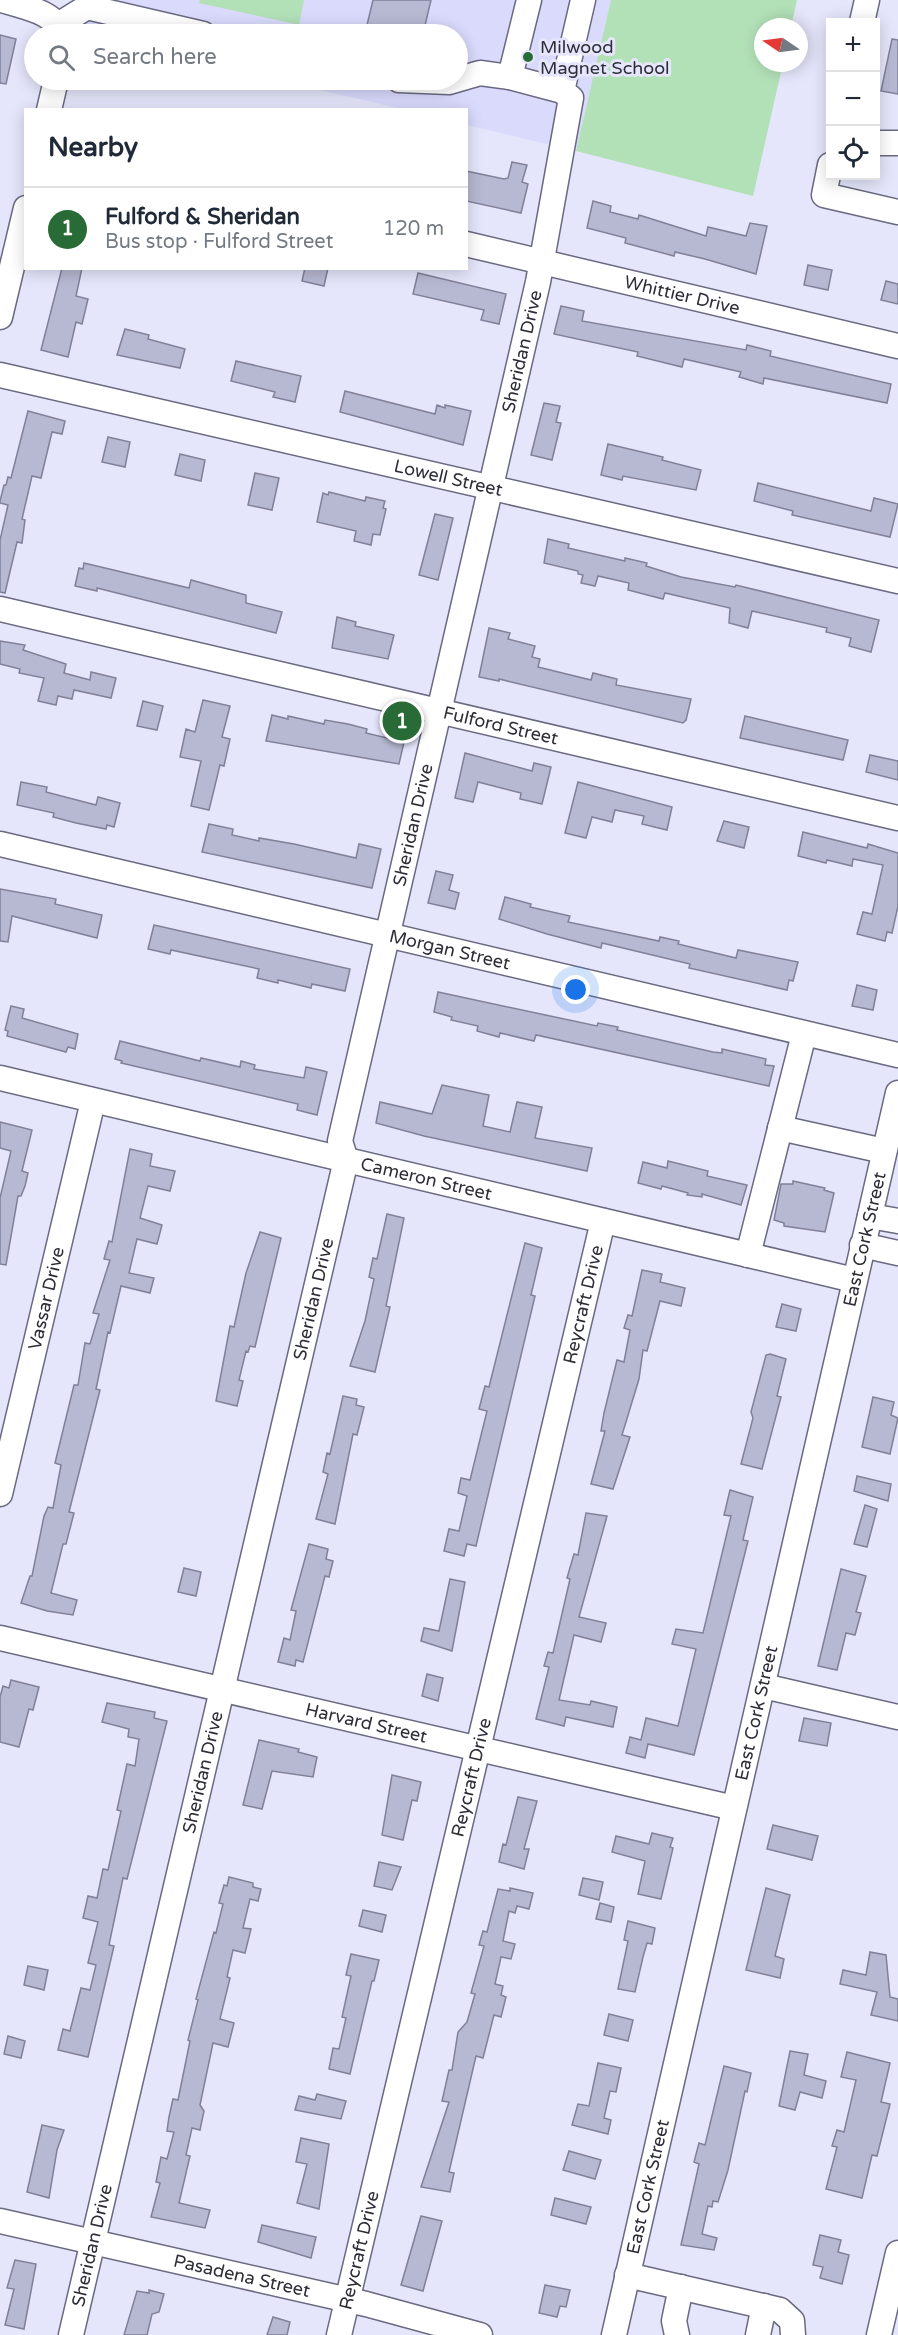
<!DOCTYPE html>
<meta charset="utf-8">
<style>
:root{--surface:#fff;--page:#f2f2f3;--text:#1f2937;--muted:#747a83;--line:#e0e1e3;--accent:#296b36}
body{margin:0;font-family:"Varela Round",sans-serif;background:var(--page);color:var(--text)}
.controls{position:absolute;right:18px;top:18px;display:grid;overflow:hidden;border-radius:0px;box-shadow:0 3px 15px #0003}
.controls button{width:54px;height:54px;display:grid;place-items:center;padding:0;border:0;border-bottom:2px solid var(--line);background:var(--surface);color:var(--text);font:30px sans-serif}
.compass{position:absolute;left:754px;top:18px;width:54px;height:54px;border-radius:50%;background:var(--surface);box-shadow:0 3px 15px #0003;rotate:283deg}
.you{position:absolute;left:576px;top:990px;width:21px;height:21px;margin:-15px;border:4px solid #fff;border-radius:50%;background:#1a73e8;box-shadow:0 0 0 9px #1a73e833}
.badge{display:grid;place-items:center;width:39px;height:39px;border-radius:50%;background:var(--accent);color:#fff;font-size:20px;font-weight:700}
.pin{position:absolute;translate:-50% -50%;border:3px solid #fff;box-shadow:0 2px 6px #0006}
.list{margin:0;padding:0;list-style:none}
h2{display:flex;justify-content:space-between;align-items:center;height:78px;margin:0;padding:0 24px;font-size:26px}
h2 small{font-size:20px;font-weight:400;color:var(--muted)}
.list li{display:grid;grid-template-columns:39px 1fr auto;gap:18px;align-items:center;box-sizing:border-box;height:84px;padding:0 24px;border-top:2px solid var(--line)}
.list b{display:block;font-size:22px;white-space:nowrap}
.list p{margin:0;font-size:20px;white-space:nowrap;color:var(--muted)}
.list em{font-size:20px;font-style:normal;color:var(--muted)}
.icon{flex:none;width:33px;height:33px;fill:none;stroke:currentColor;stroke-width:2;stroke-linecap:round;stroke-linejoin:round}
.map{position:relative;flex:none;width:898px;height:2335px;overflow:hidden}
.search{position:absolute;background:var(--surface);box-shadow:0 3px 15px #0003;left:24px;top:24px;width:444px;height:66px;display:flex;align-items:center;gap:15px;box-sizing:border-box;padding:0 21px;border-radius:33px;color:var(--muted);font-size:22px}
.panel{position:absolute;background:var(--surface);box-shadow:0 3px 15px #0003;left:24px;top:108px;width:444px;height:162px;border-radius:0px}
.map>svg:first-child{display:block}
.built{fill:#d9dafc}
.green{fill:#b2e0b7}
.building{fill:#b7b8d2;stroke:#808099;stroke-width:1.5}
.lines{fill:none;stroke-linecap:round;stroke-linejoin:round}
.minor-casing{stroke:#696981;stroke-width:27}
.minor{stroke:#fff;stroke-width:24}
.poi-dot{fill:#296b36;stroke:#e5e6fb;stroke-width:2}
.labels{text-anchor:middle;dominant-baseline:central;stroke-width:6;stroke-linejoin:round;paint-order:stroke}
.poi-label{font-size:18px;fill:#2d2d37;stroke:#e5e6fb;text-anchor:start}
.street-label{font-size:18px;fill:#2d2d37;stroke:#e5e6fb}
</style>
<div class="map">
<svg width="898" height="2335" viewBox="0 0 898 2335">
<rect width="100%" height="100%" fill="#e5e6fb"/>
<!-- built -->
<path class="built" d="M90 0H611L576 151 467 125 466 110 402 109 276 80H458V34H88L83 33Z"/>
<!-- green -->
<path class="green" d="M200 0H304L299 25 199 3Z
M611 0H797L791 27H763V63H783L753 196 576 151Z"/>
<!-- building -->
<path class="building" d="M373 0H431L423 34H407L367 25Z
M0 35 16 39 6 84 0 83Z
M892 39 898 40V94L881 91Z
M512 162 527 165 522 182 528 184 521 213 466 201V171L504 179 508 178Z
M593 201 611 206 610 212 638 219 639 215 706 236 708 227 746 236 750 223 767 226 756 274 705 259 675 252 674 256 625 243 626 238 587 228Z
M808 265 832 270 828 290 804 285Z
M62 268H82L76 296 88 299 82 324 76 322 68 357 41 350Z
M305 268H328L324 286 302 281Z
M418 273 506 294 499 324 481 320 484 310 413 294Z
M886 281 898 284V304L881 300Z
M561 306 584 311 582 321 746 350 747 345 771 351 770 356 891 384 887 403 764 378 763 384 739 377 741 372 684 359 682 367 637 356 638 352 554 334Z
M125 329 149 335 148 339 185 349 180 368 117 355Z
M236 361 301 376 295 402 273 397 275 392 231 381Z
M345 391 435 414 437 405 445 408V405L471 411 463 445 340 412Z
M544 403 560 406 556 422 561 423 552 460 531 455Z
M28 411 65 421 62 434 52 432 41 478 32 476 22 519 25 520 22 543 17 542 5 593 0 592V540L8 505 0 503V501L4 485H6L8 477 11 478Z
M108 437 130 442 125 467 102 462Z
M608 444 663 457 662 460 701 470 696 490 623 476 622 480 601 475Z
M180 454 205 460 201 481 175 475Z
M255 473 279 478 272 510 248 505Z
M758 483 871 511 874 498 898 504 890 537 792 515 793 511 754 501Z
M329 492 365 501 366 497 385 501 383 508 386 509 380 535 373 534 371 545 354 541 356 531 317 522 323 493 328 495Z
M435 514 453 518 438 580 419 575Z
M548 539 569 544 568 548 625 561V558L647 563 646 566 681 577 735 587 736 585 879 620 871 652 849 646 851 638 826 632 827 628 752 611 748 628 729 623 730 608 665 593 663 599 628 590 629 583 598 576 595 586 581 583 583 575 578 574V571L544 563Z
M84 563 189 588 191 580 246 595V603L282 612 276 633 97 588V591L75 586 79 568 83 569Z
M337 617 356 622 355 626 394 635 388 659 332 648Z
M489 628 510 633 508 639 535 646 532 657 540 659 538 667 591 680 593 673 617 679 616 685 691 699 686 720 683 723 499 679V681L479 677Z
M0 641 25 645 23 650 66 664 64 673 90 680 91 672 116 678 111 698 74 690 72 699 58 696 56 705 38 701 44 678 19 673 20 669 0 664Z
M203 700 230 706 222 737 230 739 224 766 220 765 209 810 191 806 201 761 180 757 186 729 195 732Z
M143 701 163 706 157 730 137 726Z
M272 715 288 719V716L324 724 325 720 348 724 367 729 366 733 404 742 399 764 266 741Z
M745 716 848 740 843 760 740 738Z
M465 753 532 771 534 763 551 767 542 804 520 799 521 793 478 782 473 802 455 798Z
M870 755 898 761V780L866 772Z
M21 782 47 787 46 792 96 805 98 797 120 803 114 827 107 825 106 829 76 823 53 817 54 813 17 805Z
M578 782 672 807 667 830 642 824 644 816 615 810 612 822 592 817 586 838 565 833Z
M724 821 749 827 744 848 717 841Z
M209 824 233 829 232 835 259 841V838L294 844 356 858 359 844 381 849 372 888 202 852Z
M803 832 867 848 868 844 898 853V906L892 933 887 932 885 941 857 934 863 912 872 914 883 865 853 859 852 866 827 860 826 863 798 856Z
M436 871 453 875 449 890 459 893 455 909 428 903Z
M0 889 56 899 55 904 102 915 97 938 12 916 8 942 0 941Z
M505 897 531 904 530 907 570 916 568 922 659 941 660 937 679 941 678 944 736 958 738 950 798 962 793 981 789 980 787 990 689 968 690 964 602 943 601 948 547 934 499 919Z
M154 925 350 969 345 991 312 984 311 988 278 980V983L257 978 259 969 171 950 170 954 148 949Z
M857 985 877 990 873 1010 852 1006Z
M438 992 597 1026 598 1023 618 1027 617 1030 713 1052 722 1053V1049L766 1059 765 1065 774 1066 769 1086 536 1035 534 1041 500 1033 499 1037 477 1031 478 1026 451 1020 452 1017 434 1012Z
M11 1006 24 1009 22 1018 78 1034 75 1049 68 1047 66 1052 7 1036 8 1031 5 1030Z
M120 1041 200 1061 201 1058 240 1067 241 1061 255 1065 254 1069 304 1078 306 1067 324 1071 327 1072 317 1115 297 1110 298 1104 121 1063 122 1061 115 1059Z
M442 1085 489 1095 483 1126 510 1132 517 1102 542 1107 535 1138 592 1148 587 1171 424 1136 376 1123 380 1102 432 1114Z
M0 1122 32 1130 22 1171 28 1173 25 1186 21 1196H18L6 1265 0 1264V1198L11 1151 0 1148Z
M130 1149 152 1154 150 1166 175 1171 170 1191 148 1186 140 1218 162 1225 157 1244 137 1239 129 1273 154 1278 150 1293 121 1286 110 1333 108 1332 96 1389 100 1390 69 1512 74 1513 66 1544H63L51 1593 77 1600 73 1615 47 1611 21 1603 30 1576H32L44 1516 48 1507 53 1508 61 1465 55 1463 74 1385H78L85 1343 90 1344 99 1314 93 1313 110 1260 104 1259 109 1241 112 1242Z
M668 1161 708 1171 707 1176 747 1185 741 1205 702 1194V1197L687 1195 688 1193 662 1186 661 1189 638 1183 643 1162 667 1168Z
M793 1181 825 1188 824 1190 834 1193 825 1232 784 1226V1223L774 1220 781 1184H793Z
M387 1214 404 1218 386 1306 390 1307 375 1372 350 1366 365 1321 374 1279 369 1277 373 1258 377 1259Z
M260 1232 281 1238 255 1347 250 1346 248 1352 246 1351 239 1380 243 1381 237 1406 216 1401 230 1326 234 1327 246 1273Z
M525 1243 542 1248 531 1295 535 1296 476 1546 467 1544 464 1556 444 1551 449 1529 459 1531 467 1496 458 1493 461 1478 470 1480 487 1411 479 1409 485 1386 489 1387Z
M642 1270 662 1274 660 1282 685 1288 681 1306 660 1301 647 1351 643 1350 639 1379 622 1435 630 1437 613 1489 591 1484 605 1431H601L604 1413 617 1360 624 1362 630 1330 624 1328 628 1315 632 1316Z
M782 1304 801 1309 796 1331 776 1327Z
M770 1354 786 1359 777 1396 781 1397 762 1469 741 1464 753 1418 751 1412 766 1355Z
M343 1396 357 1399 356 1405 364 1407 357 1435 353 1434 335 1524 316 1519 328 1474 323 1472 327 1453 330 1454Z
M873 1397 894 1402 891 1415 898 1418 890 1454 862 1447Z
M857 1476 891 1484 888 1501 854 1491Z
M730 1490 753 1497 743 1540 748 1541 694 1755 648 1744 645 1758 626 1753 630 1737 641 1740 646 1718 678 1726 696 1649 672 1644 676 1629 703 1633 731 1516 724 1515Z
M865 1505 877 1509 867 1547 854 1544Z
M586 1513 607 1516 579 1617 606 1623 601 1642 574 1635 559 1700 590 1705 591 1701 617 1707 613 1727 566 1717 564 1726 536 1719 549 1667 544 1666 548 1652 553 1653 570 1579 567 1578 574 1554 578 1555Z
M309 1544 328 1549 326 1559 333 1561 329 1577 325 1576 303 1662 296 1660 295 1666 278 1662 284 1638 290 1640 296 1611 291 1610Z
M184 1568 201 1572 196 1596 178 1592Z
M841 1569 866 1576 856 1612 861 1613 855 1635 846 1633 837 1670 818 1666Z
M450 1579 465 1582 452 1651 421 1641 424 1628 439 1631Z
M427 1674 443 1678 438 1701 422 1696Z
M11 1680 39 1687 33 1710 29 1709 19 1747 0 1742V1697L3 1686 9 1688Z
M107 1703 155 1712 154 1718 167 1721 127 1879 123 1878 109 1945 114 1946 88 2057 58 2050 63 2029 70 2031 81 1988 90 1990 96 1965 88 1963 98 1922 83 1918 88 1896 97 1898 103 1869 108 1870 121 1811 117 1810 127 1764 135 1766 139 1739 128 1737 129 1729 102 1722Z
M804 1718 831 1723 827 1746 799 1741Z
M259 1740 299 1749 298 1752 317 1757 313 1777 272 1771 262 1809 243 1805Z
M392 1775 421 1782 417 1801 412 1800 403 1840 382 1835Z
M518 1797 537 1801 524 1849H529L524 1869 499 1862 503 1844 506 1845Z
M773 1825 818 1836 812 1860 767 1849Z
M652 1833 673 1838 670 1847 673 1848 661 1899 638 1894 645 1861 612 1852 616 1836 649 1844Z
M379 1862 401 1867 392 1890 374 1886Z
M229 1877 253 1883V1887L261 1889 258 1901 250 1899 243 1928 251 1929 245 1953 233 1950 227 1977 230 1978 220 2019 234 2023 228 2047 213 2043 200 2105 204 2111 200 2130 192 2128 186 2155 190 2156 179 2203 210 2210 205 2228 151 2217 160 2183 156 2182 161 2157 167 2159 174 2132 167 2131 169 2117 173 2099 178 2100 190 2041 188 2040 198 2000 196 1999 214 1932 216 1933 223 1904 219 1903 224 1885 227 1886Z
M583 1878 603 1882 599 1900 579 1895Z
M510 1888 533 1893 529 1909 517 1906 515 1913 509 1911 503 1941 515 1944 511 1959 501 1957 495 1984 503 1986 501 1995 506 1997 501 2017 494 2015 483 2058 476 2056 449 2172 454 2173 450 2192 421 2187 449 2102 442 2101 449 2070H452L458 2032 467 2022 475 1994 471 1993 484 1946 479 1945 483 1931 487 1932 498 1889 510 1891Z
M766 1888 790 1895 775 1956 784 1959 780 1978 746 1970Z
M600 1903 614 1907 611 1922 596 1919Z
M363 1910 386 1915 382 1932 359 1926Z
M628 1921 655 1928 652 1944 647 1943 643 1957 635 1992 618 1989 628 1941 624 1940Z
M870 1952 886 1955 890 1997 898 1999V2021L871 2015 877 1992 840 1984 843 1970 866 1975Z
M351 1954 379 1960 374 1981H372L350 2074 329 2069 333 2048 339 2049 346 2018 342 2017 351 1976 346 1975Z
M28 1966 48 1970 44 1990 24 1985Z
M609 2014 633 2020 628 2041 604 2035Z
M8 2036 25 2041 21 2058 4 2054Z
M790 2051 808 2054 804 2075 826 2081 822 2098 800 2092 795 2110 779 2106Z
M847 2052 890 2063 881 2102 890 2104 877 2156 872 2155 862 2198 826 2189 837 2147 832 2146 837 2130 844 2132 856 2080 841 2077Z
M598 2063 621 2068 616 2092 610 2091 604 2118 611 2120 608 2134 572 2125 578 2104 589 2106Z
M724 2066 751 2073 747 2092 745 2091 728 2170 718 2202 713 2201 712 2207 708 2206 702 2234 717 2238 714 2250 681 2245 699 2164 694 2162 699 2143 705 2145Z
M317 2094 346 2101 341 2119 295 2110 299 2096 315 2100Z
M42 2125 64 2130 57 2150 49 2198 27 2192Z
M301 2138 329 2144 319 2209 297 2203 307 2164 296 2162Z
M569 2151 601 2160 595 2179 563 2170Z
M555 2198 591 2207 586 2224 551 2215Z
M421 2216 442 2221 423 2291 401 2285Z
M262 2225 316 2237 311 2258 258 2242Z
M820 2235 841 2240 838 2252 849 2255 842 2284 820 2278 823 2267 813 2265Z
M15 2260 36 2264 24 2329 5 2325 14 2289 7 2288Z
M545 2285 570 2290 566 2307 560 2306 557 2317 539 2313Z
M149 2290 164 2294 159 2312 152 2314 147 2335H124L137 2291 149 2293Z
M273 2317 290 2322 287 2335H267Z"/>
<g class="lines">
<defs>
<g id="minor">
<path d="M2 0C22 7 55 11 62 34"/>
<path d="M862 22 867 0"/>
<path d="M58 25 87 7 203 34"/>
<path d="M399 80 449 82 480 73 510 77 529 0"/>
<path d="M562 91 583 0"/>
<path d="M49 110 56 80"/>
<path d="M876 143H898"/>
<path d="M830 165 824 195 898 212"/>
<path id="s1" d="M466 244 898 346"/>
<path d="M0 317 26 208"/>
<path id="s2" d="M0 375 898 581"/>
<path id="s3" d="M0 609 898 818"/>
<path id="s4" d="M0 844 898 1055"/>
<path id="s5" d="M0 1078 854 1280"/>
<path d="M780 1128 884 1151"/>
<path d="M870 1216 898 1221"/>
<path d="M862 1245 898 1253"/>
<path d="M748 1255 804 1034"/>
<path id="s6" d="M0 1494 93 1101"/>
<path id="s7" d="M0 1638 734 1808"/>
<path d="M763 1686 898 1717"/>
<path id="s8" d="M0 2221 366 2304 480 2335"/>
<path d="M627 2275 780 2310 792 2321 793 2335"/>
<path id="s9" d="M71 2335 346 1160 340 1141 538 282 571 98 562 91 510 77"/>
<path id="s10" d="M339 2335 603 1221"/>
<path id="s11" d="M614 2335 898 1093"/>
<path d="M677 2335 674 2321 681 2287"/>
<path d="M758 2335 764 2306"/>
<path d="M879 2335 898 2253"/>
</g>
</defs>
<!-- minor casing -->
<use href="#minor" class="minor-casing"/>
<!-- minor -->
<use href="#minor" class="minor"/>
</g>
<!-- markers -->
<circle class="poi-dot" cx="528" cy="57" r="6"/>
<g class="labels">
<!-- poi labels -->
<g class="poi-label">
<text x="540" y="47">Milwood<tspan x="540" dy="21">Magnet School</tspan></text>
</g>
<!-- street labels -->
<g class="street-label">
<text stroke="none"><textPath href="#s1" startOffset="222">Whittier Drive</textPath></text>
<text stroke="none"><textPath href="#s9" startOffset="2037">Sheridan Drive</textPath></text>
<text stroke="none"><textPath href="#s2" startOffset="460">Lowell Street</textPath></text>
<text stroke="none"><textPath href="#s3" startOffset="514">Fulford Street</textPath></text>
<text stroke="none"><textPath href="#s9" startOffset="1551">Sheridan Drive</textPath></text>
<text stroke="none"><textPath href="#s4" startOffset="462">Morgan Street</textPath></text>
<text stroke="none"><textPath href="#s5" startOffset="438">Cameron Street</textPath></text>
<text stroke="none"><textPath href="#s11" startOffset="1124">East Cork Street</textPath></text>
<text stroke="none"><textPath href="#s6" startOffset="201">Vassar Drive</textPath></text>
<text stroke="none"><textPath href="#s9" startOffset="1064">Sheridan Drive</textPath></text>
<text stroke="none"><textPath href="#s10" startOffset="1059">Reycraft Drive</textPath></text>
<text stroke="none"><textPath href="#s11" startOffset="638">East Cork Street</textPath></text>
<text stroke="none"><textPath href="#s7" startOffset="376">Harvard Street</textPath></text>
<text stroke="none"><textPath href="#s9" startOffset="578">Sheridan Drive</textPath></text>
<text stroke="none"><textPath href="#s10" startOffset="573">Reycraft Drive</textPath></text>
<text stroke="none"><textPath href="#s11" startOffset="152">East Cork Street</textPath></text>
<text stroke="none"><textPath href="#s9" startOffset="92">Sheridan Drive</textPath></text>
<text stroke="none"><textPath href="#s10" startOffset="87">Reycraft Drive</textPath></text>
<text stroke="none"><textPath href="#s8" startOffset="248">Pasadena Street</textPath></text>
</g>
</g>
</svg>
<div class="controls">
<button>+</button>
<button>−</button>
<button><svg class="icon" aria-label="locate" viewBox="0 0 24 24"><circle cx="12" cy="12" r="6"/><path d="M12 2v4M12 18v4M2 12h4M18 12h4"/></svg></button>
</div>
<svg class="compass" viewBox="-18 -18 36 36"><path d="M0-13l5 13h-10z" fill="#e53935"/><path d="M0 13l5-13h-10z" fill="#747a83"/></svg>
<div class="you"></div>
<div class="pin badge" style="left:402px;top:721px">1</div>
<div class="search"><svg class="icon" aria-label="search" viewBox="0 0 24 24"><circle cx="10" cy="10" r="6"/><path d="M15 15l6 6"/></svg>Search here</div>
<section class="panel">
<h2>Nearby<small></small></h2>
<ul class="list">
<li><span class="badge">1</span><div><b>Fulford &amp; Sheridan</b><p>Bus stop · Fulford Street</p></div><em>120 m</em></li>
</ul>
</section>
</div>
